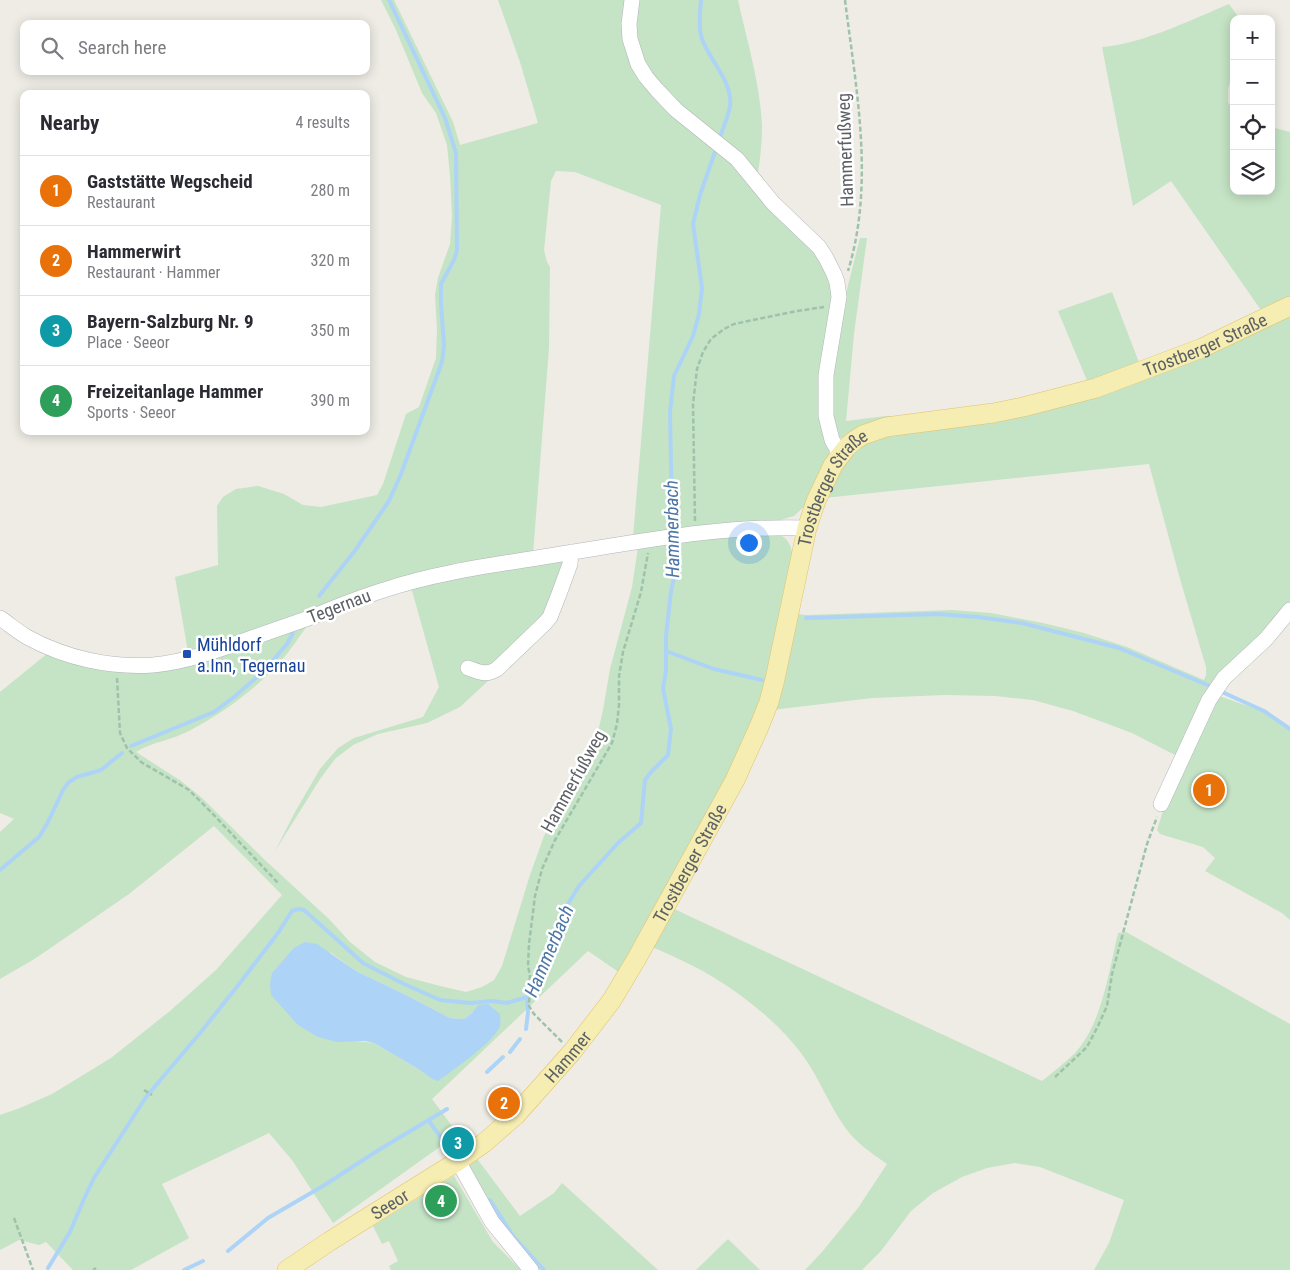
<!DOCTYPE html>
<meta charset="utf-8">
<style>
:root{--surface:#fff;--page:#f2f2f3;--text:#2b2b33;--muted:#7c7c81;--line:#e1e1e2;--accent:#d75242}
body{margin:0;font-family:"Roboto Condensed",sans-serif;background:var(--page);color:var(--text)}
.controls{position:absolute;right:15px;top:15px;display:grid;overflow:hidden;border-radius:10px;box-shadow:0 2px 12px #0003}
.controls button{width:45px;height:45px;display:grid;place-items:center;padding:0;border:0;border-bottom:1px solid var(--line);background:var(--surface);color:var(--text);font:25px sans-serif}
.you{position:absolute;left:748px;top:542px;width:18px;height:18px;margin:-12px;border:4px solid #fff;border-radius:50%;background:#1a73e8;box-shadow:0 0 0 8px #1a73e833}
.badge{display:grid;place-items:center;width:32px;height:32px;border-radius:50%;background:var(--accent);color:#fff;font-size:16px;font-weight:700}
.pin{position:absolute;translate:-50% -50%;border:2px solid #fff;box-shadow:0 1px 5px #0006}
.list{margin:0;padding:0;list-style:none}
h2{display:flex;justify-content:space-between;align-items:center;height:65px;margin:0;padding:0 20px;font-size:21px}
h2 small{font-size:16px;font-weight:400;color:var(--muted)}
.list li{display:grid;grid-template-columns:32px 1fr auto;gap:15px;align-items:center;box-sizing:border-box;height:70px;padding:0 20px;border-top:1px solid var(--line)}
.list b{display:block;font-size:19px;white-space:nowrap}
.list p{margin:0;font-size:16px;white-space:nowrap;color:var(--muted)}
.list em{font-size:16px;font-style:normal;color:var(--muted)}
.icon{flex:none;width:28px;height:28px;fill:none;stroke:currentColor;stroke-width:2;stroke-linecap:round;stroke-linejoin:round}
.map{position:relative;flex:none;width:1290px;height:1270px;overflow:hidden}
.search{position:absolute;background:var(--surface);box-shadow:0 2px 12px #0003;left:20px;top:20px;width:350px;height:55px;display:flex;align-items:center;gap:12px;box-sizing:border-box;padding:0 18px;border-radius:10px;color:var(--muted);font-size:19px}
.panel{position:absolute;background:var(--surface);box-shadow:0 2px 12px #0003;left:20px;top:90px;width:350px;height:345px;border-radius:10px}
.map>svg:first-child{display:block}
.green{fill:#c5e3c5;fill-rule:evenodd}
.water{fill:#add4f6}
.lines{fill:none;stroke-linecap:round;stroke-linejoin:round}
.stream{stroke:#add4f6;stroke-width:4}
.minor-casing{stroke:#b2b5b9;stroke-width:16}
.major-casing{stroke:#e2c36a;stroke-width:20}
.path{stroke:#9ec3aa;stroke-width:2.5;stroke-dasharray:5 2.5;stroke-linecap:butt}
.minor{stroke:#fff;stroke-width:15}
.major{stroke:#f6edb2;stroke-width:19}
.transit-dot{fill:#1a4fb4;stroke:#fff;stroke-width:2}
.labels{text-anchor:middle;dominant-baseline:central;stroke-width:5;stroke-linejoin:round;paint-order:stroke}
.street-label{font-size:18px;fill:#5d6064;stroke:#fff}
.transit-label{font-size:18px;fill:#164399;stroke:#fff;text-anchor:start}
.water-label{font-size:19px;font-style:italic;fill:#4c76a6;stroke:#fff}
</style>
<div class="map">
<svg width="1290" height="1270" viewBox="0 0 1290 1270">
<rect width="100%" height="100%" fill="#eeece5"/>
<!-- green -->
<path class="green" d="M381 0H394L453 122 460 145 538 123 520 62 498 0H629L634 42 635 0H738C747 41 760 83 762 125 762 143 760 161 757 179L821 256 841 313 860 238H867L854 334 846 421 886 416H909L845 439 838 437 829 450V461L810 501 794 516 780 520 682 528 633 537 661 205 575 172 556 171 551 181 544 250 547 262 550 267 549 348 533 554 320 609 305 611 240 635 188 652 175 577 218 565 217 506 223 497 236 489 258 486 284 494 303 505 321 507 377 495 383 484 406 414 419 407 436 358 437 329 435 295 438 278 450 244 452 216 450 175 447 145 436 113 422 93 396 30Z
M1229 4 1240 19H1234V73L1228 88V102L1234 113V191H1271V127L1290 132V298L1263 313 1171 181 1133 206 1102 47C1142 44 1191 20 1229 4Z
M1112 292 1140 365 1088 383 1058 311Z
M1290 311V605L1257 642 1177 756 1132 733 1073 711 1033 700 995 696 945 695 872 698 772 710 795 614 807 615 952 610 991 613 1043 623 1084 633 1127 647 1204 680 1206 675V667L1180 579 1149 464 824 498 848 455 875 435 1003 416Z
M776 533C788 538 789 542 793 554L771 674 755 721 623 975 588 951 432 1099 458 1134 333 1223 292 1160 269 1133 162 1184 189 1238 131 1270H73L46 1242 39 1245 19 1240 0 1250V1115L20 1108 52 1094 111 1058 170 1011 216 970 282 895 214 826 129 894 36 958 0 979V832L14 819 0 813V692L48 653 71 661 205 662 236 652 309 624C299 636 291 650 281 661 255 690 223 713 189 731 172 740 152 742 136 752L181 781 202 798 267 862 329 919 350 942 375 962 406 977 440 986 466 992 482 987 494 980 502 966 530 875 544 836 595 745 603 710 610 669 632 587 638 547 684 540ZM330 952 356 971 408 996 450 1018 460 1019 466 1018 472 1013 478 1006 432 1079 420 1070 374 1043 355 1041Z
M576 558 543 630 460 707 427 723 378 734 353 745 335 759 320 779 275 851 295 812 320 769 338 748 354 738 423 717 439 687 411 587 453 577Z
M1216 695 1271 714 1290 727V920L1282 913 1205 871 1215 858 1203 847 1160 834 1157 830 1164 808Z
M672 908 1042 1081C1053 1072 1065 1063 1075 1053 1102 1024 1109 971 1118 933L1126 932 1290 1024V1270H1094L1109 1243 1124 1200 1040 1167 1015 1163 987 1168 962 1177 933 1193 911 1211 881 1251 862 1270H805L822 1252 858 1208 887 1164C871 1153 855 1142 844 1126 830 1106 820 1081 806 1060 781 1023 733 986 693 966 680 959 666 953 652 947Z
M475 1156 520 1216 554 1193 562 1183 658 1270H535L503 1229 465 1164Z
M454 1176 493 1242 521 1270H391L389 1266 398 1261 389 1241 382 1244 373 1226Z
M728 1239 760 1270H696Z"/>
<!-- water -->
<path class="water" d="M305 942 317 944 356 971 408 996 450 1018 460 1019 466 1018 472 1013 478 1005 488 1004 500 1014C500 1018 501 1023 500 1026 496 1040 451 1072 438 1081L432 1079 420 1070 374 1043 365 1041 337 1042 318 1037 298 1025 271 995 270 984 272 973 294 948Z"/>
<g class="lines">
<!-- stream -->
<path class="stream" d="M701 0C700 12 698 27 702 39 710 61 733 82 730 106 729 115 722 130 719 140
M674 532 672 518 670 412 674 376 693 336 699 314 702 288 693 224 700 195 717 146
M319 596 354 552 389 501 401 474 442 362 444 345 441 304V284L454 260 457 250 456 153 445 118 389 0
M806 618 938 614 978 617 1022 623 1119 648 1210 686
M666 651 714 669 762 680
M1222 692 1264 711 1290 729
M131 746 214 712 234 697 264 671 287 644 293 633
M0 870 39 837 48 822 63 790 69 782 77 777 101 770 122 753
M526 1029 528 1013 527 997 532 991 536 980 545 966 549 957V945L560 917 579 886 618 843 641 823 645 780 652 771 668 755 671 729 663 688 666 671V636L671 591 677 565V550L675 539
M510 1052 520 1039
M487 1072 503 1057
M429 1121 442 1139
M490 1200 513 1236 544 1270
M228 1251 268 1218 323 1186 377 1151 447 1109
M48 1268 70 1232 84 1199 94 1178 146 1097 201 1032 243 979 278 933 292 911 298 909 304 910 363 963 404 984 440 1000 470 1003 492 1001 507 1003 527 997
M184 1270 203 1261"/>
<defs>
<path id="minor" d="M632 0 629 24 630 39 638 64 646 77 657 90 676 110 737 159 773 203 819 247 826 258 834 274 837 282 839 297 826 375V416L832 440 840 454
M0 618C9 624 18 632 27 637 65 658 110 668 153 665 185 662 216 651 246 640 266 633 286 626 306 619 332 609 358 598 384 590 441 571 502 564 561 554 643 541 724 525 807 528
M468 668C480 672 486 676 497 669L545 623 550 617 559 594 570 564 571 552
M1161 804 1209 700 1224 678 1266 639 1290 610
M458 1161 492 1222 531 1270"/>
<g id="major">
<path id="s1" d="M287 1270 330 1241 458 1161 484 1143 516 1115 572 1052 612 1000 637 958 735 780 759 727 769 702 775 679 807 528 816 501 833 465 847 447 855 440 863 435 886 427 993 413 1023 407 1096 388 1202 348 1290 306"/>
</g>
</defs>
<!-- minor casing -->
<use href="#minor" class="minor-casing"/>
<!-- major casing -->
<use href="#major" class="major-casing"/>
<!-- path -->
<path class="path" d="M845 0C856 89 875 183 848 271
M695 521 693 404 697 369 703 352 711 339 724 329 734 324 797 311 824 307
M117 678 120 733 127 748 141 762 189 790 211 812 279 884
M562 1042 534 1014 529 1006 530 975 528 966 529 944 535 896 542 869 555 840 612 743 617 724 619 705V676L623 652 641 592 648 553
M1055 1077 1087 1047 1098 1026 1107 1006 1112 974 1147 844 1157 817
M144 1090 152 1095
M14 1218 33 1270
M93 1270 96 1268"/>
<!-- minor -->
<use href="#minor" class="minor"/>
<!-- major -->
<use href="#major" class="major"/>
</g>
<!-- markers -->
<rect class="transit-dot" x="182" y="649" width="10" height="10" rx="2.5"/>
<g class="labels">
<!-- street labels -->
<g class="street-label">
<text transform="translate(845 150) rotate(-92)">Hammerfußweg</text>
<text stroke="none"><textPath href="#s1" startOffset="1409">Trostberger Straße</textPath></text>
<text stroke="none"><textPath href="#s1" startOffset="990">Trostberger Straße</textPath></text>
<text transform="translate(339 606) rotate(-21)">Tegernau</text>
<text transform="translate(573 781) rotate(-61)">Hammerfußweg</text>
<text stroke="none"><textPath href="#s1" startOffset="584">Trostberger Straße</textPath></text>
<text stroke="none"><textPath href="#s1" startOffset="355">Hammer</textPath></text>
<text stroke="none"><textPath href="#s1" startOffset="122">Seeor</textPath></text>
</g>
<!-- transit labels -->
<g class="transit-label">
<text x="197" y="644">Mühldorf<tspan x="197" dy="21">a.Inn, Tegernau</tspan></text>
</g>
<!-- water labels -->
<g class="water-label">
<text transform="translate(672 529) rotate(-91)">Hammerbach</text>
<text transform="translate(549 951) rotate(-67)">Hammerbach</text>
</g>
</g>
</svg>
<div class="controls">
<button>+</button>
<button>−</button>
<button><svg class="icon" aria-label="locate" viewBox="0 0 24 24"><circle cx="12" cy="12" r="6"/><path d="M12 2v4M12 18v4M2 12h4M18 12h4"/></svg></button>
<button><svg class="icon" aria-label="layers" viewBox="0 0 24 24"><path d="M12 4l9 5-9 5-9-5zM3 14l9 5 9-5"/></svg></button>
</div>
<div class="you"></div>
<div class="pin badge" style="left:1209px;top:790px;background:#e8710a">1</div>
<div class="pin badge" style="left:504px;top:1103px;background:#e8710a">2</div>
<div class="pin badge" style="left:458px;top:1143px;background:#0f9aa8">3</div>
<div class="pin badge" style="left:441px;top:1201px;background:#2e9e5b">4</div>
<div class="search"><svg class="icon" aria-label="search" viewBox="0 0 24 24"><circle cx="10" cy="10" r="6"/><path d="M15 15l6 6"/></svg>Search here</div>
<section class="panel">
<h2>Nearby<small>4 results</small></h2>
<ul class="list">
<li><span class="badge" style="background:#e8710a">1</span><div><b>Gaststätte Wegscheid</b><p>Restaurant</p></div><em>280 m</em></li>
<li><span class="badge" style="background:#e8710a">2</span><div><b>Hammerwirt</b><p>Restaurant · Hammer</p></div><em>320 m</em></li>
<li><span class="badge" style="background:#0f9aa8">3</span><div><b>Bayern-Salzburg Nr. 9</b><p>Place · Seeor</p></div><em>350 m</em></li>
<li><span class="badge" style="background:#2e9e5b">4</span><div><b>Freizeitanlage Hammer</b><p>Sports · Seeor</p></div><em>390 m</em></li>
</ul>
</section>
</div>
